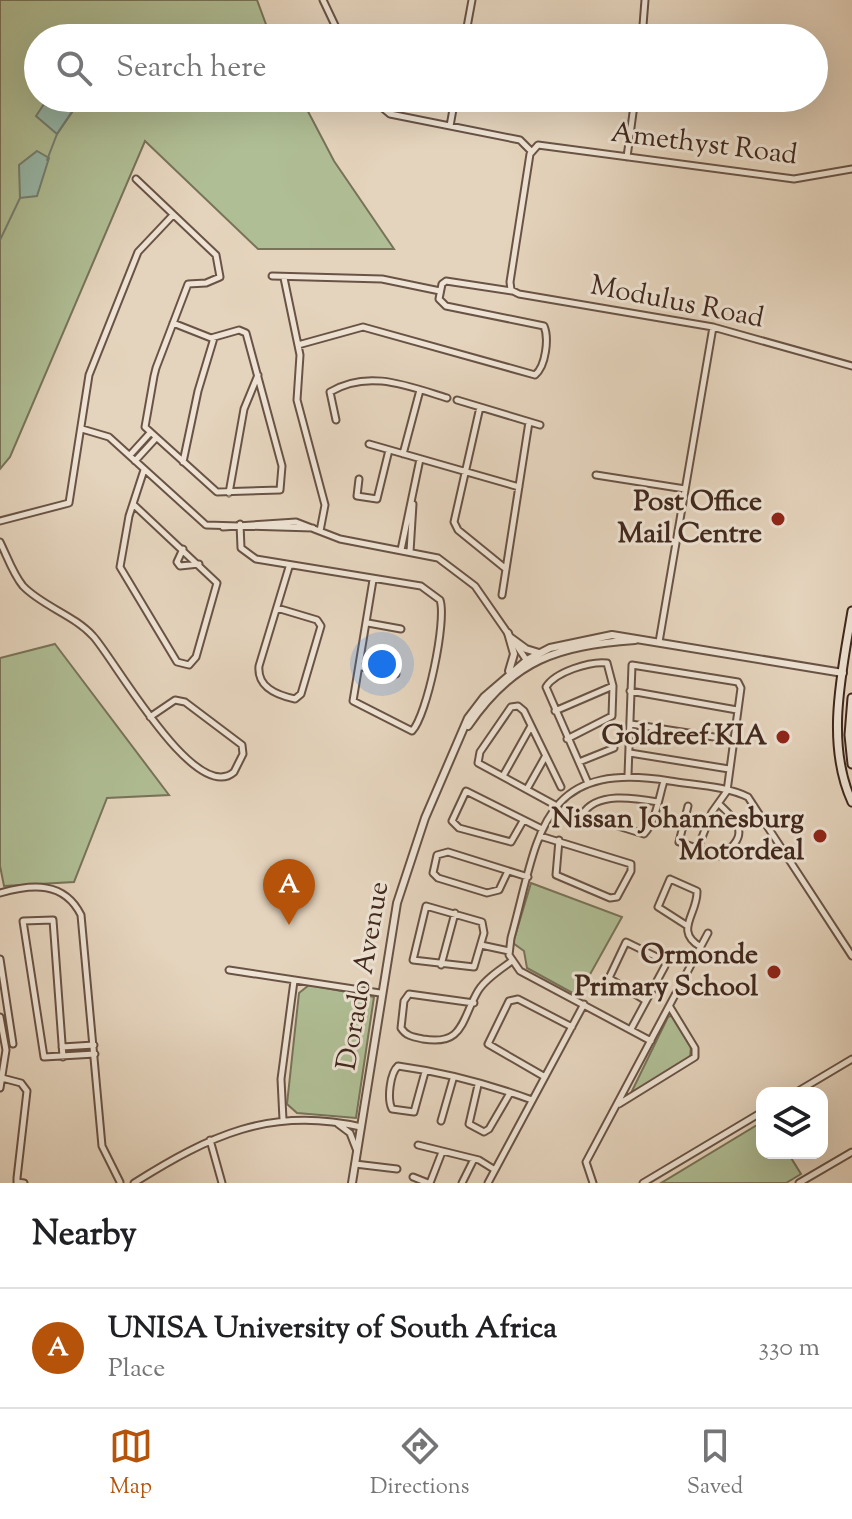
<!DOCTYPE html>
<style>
:root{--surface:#fff;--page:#f6f6f6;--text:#202124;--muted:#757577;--line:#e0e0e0;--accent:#b45309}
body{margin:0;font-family:"Sorts Mill Goudy",serif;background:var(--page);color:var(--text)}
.controls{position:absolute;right:24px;bottom:24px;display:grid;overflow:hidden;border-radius:16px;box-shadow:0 8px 32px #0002}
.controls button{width:72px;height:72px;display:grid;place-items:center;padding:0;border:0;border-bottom:2px solid var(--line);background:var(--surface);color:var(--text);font:40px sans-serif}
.you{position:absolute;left:382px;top:664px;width:28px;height:28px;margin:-20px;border:6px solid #fff;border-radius:50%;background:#1a73e8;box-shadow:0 0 0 12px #1a73e833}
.badge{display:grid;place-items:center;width:52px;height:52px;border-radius:50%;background:var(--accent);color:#fff;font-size:26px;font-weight:700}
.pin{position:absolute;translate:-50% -66px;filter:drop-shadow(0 2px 4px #0008)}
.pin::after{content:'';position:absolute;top:42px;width:28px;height:24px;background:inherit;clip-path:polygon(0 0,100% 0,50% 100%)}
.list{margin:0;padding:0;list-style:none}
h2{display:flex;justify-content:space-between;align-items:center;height:104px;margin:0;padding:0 32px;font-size:34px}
h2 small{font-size:26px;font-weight:400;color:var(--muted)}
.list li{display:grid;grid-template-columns:52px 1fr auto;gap:24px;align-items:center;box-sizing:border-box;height:120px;padding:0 32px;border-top:2px solid var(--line)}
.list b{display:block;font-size:30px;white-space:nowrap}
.list p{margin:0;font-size:26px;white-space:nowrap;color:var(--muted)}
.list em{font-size:26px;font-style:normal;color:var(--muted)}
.icon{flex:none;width:44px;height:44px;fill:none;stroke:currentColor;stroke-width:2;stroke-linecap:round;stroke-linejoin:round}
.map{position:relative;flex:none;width:852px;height:1183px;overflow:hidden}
.search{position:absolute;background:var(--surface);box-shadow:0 8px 32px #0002;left:24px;right:24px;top:24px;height:88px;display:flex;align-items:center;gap:20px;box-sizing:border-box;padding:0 28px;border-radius:44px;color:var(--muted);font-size:30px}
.sheet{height:224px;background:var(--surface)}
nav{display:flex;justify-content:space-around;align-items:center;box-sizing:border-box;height:112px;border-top:2px solid var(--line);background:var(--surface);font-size:22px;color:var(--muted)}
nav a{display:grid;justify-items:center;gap:4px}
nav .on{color:var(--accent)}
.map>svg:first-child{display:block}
.green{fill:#b0be95;stroke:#787359;stroke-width:2}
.water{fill:#97b9aa;stroke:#747f72;stroke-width:2}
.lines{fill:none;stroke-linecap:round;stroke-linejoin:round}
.stream{stroke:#747f72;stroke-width:2}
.minor-casing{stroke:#695345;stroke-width:9}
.tertiary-casing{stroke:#695345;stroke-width:10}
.secondary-casing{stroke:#40281d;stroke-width:11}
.minor{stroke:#eee3d4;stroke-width:5}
.tertiary{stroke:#eee3d4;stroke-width:6}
.secondary{stroke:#eee3d4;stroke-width:7}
.poi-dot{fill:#8f2418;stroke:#eee3d4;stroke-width:3}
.labels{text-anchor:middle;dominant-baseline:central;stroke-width:6;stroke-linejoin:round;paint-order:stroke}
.street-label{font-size:28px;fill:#40281d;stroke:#eee3d4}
.poi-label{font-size:28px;font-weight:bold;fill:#40281d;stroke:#eee3d4;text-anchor:end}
</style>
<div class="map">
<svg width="852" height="1183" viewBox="0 0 852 1183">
<rect width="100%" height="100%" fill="#e5d4bd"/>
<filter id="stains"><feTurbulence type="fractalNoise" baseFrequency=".0025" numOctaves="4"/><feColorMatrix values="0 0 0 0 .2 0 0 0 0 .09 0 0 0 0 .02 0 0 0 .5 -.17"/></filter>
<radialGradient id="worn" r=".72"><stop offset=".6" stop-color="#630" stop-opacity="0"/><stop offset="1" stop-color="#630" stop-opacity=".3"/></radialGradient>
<!-- green -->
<path class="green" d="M0 0H257L271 38H38V98H301L334 161 394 249H258L145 141 10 457 0 469Z
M55 644 169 795 107 798 74 882 4 886 0 866V658Z
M531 883 622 917 578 996 527 968 524 951 513 943Z
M309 985 374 997 356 1118 297 1113 287 1104 299 993Z
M673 1015 691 1046 690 1059 631 1093 668 1017Z
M762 1122V1153H788L801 1174 786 1183H661Z"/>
<!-- water -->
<path class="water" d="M48 98H82L57 134 36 116Z
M37 151 49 158 37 196 20 198 19 165Z"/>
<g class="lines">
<!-- stream -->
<path class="stream" d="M122 38 130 25
M75 108 82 98
M47 160 57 134 71 113
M0 240 20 198"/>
<defs>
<path id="minor" d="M323 0 341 38
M465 38 472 0
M642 38 645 0
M371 98 390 114 520 140 531 151
M450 126 455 98
M627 157 635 98
M852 169 794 179 538 145 530 154 510 282 511 290 519 294 713 327 852 366
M136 179 216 255 220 277 206 283 188 284 156 368 154 376 145 427 217 492 280 490 282 466 246 333 239 330 211 338 173 323
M272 276 382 279 440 291
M284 278 300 355 297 400 325 505 320 531
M298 345 363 327 535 375C546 366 549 338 544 326L446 306 439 299 442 284 446 281 512 291
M457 400 540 425
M480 407 454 522 458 530 506 569
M336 420 330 392C368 369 408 386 447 398
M82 429 109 437 206 525 313 528
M369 444 519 487
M403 454 420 390
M130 455 150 433
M135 461 156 438
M183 462 198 391 214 338
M596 475 685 489
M359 479 357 496 377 499 389 450
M229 493 244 409 258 375
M133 504 217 583 196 657 189 665 177 662 120 567 129 516 144 470
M0 521 69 503 89 375 138 252 173 215
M240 524 241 548 256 559 421 586 440 600C447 620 427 716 412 731L353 701 373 580
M223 527 296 522 340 539 438 558 475 586 509 635
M0 542C7 556 13 574 23 586 42 606 74 615 93 636 113 657 195 806 234 772L243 754 242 745 185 702 175 700 150 717
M183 549 177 562 180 566 199 564
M401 550 420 459
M410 552 413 504
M502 595 529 422
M277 608 317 620 321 626 301 694 295 699C276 695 257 687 259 666L289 567
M368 623 401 629
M659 642 713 327
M515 643 527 661
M362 667 396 674
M630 691 737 710
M555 711 613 686
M631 724 733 740
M567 739 612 716 613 686 607 663C590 661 555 672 546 687L588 783
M630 753 729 769
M579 762 614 748
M628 775 632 665 738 682 741 688 727 791 712 812 697 850
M503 776 531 726
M527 789 545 757
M658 802C635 798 596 791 582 815L644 834C656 821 659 797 664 781
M555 805 478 763 480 752 511 707 518 706 524 711 561 787
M688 806 679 842 720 856C751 836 739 823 719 804
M523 821 511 842 459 828 452 821 466 791 542 829
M540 836 631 864V871L617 897 610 898 556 875 559 840
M508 871 499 890 487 893 438 878 433 873 437 855 448 852 528 877
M0 893C32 884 64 881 81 915L102 1146 120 1182
M426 906 482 922 484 933 474 967 413 960Z
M686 925 658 907 670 879 697 891C698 914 673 931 701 947
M481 945 509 951
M0 959 13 1044
M441 965 455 913
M229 970 380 993
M474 1003 409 994 404 1001 401 1028C406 1036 413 1037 423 1039 464 1046 461 1020 478 991 485 979 501 969 512 961
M0 1017 6 1050 0 1088
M631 1029 665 966V961L626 942 609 978 646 1001
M651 1041 520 971 509 955 511 938C539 837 538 759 670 781 694 785 726 786 748 797L852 956
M62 1047 94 1045
M63 1057 53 920 23 921 44 1057 95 1054
M425 1072 414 1112 392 1109C387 1099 390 1073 398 1066 442 1072 491 1085 532 1100
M545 1077 488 1044 509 1001 518 999 572 1027
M2 1078 21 1083 27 1091 17 1178V1182L24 1183
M478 1085 469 1124 484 1132 489 1129 510 1093
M795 1093 852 1059
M619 1104 695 1057V1048L670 1007
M283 1120 281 1079 294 981
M441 1121 453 1079
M338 1124 350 1133 357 1151
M210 1140 222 1183
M418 1145 479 1160 495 1170
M355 1164 397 1169
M413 1177 428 1183
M134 1183C209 1136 270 1106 361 1127
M430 1183 442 1152
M462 1183 474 1159
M488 1183 584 1004
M593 1183 586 1162 708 933
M643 1183 762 1112
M799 1183 852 1152"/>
<path id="tertiary" d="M508 633 514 654 509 671
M511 638 526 649 539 653
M468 726C514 659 557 646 635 640
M352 1183 397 903 425 818 468 718 484 697 527 660 550 648 612 635 843 673"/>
<path id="secondary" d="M852 611C842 672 825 743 852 802
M852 698 849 735 852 764"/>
</defs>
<!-- minor casing -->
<use href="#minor" class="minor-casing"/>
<!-- tertiary casing -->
<use href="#tertiary" class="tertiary-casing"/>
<!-- secondary casing -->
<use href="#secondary" class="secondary-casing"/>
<!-- minor -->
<use href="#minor" class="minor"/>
<!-- tertiary -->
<use href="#tertiary" class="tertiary"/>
<!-- secondary -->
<use href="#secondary" class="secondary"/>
</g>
<!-- markers -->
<g class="poi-dot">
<circle cx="778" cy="519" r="8"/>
<circle cx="783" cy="737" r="8"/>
<circle cx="820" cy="836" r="8"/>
<circle cx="774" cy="972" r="8"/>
</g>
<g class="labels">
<!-- street labels -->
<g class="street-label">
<text transform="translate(704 145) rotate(7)">Amethyst Road</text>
<text transform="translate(677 303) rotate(11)">Modulus Road</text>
<text transform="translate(364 976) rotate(-80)">Dorado Avenue</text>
</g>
<!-- poi labels -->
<g class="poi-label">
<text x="762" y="503">Post Office<tspan x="762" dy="32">Mail Centre</tspan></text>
<text x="767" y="737">Goldreef KIA</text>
<text x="804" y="820">Nissan Johannesburg<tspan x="804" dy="32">Motordeal</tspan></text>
<text x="758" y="956">Ormonde<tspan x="758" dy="32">Primary School</tspan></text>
</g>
</g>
<rect width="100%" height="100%" filter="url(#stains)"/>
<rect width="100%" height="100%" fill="url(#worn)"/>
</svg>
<div class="controls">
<button><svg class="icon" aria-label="layers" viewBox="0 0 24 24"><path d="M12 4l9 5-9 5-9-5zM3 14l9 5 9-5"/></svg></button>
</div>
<div class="you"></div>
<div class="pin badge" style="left:289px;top:925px">A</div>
<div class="search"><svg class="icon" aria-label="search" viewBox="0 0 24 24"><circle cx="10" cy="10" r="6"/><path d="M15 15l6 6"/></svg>Search here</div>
</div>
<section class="sheet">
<h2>Nearby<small></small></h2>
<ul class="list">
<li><span class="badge">A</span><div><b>UNISA University of South Africa</b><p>Place</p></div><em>330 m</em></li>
</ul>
</section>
<nav>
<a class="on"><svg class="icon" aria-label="map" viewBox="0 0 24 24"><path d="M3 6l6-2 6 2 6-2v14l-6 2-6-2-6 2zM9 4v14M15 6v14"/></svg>Map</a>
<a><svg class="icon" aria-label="directions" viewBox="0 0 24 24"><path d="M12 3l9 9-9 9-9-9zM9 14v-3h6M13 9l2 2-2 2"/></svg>Directions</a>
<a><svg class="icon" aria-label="saved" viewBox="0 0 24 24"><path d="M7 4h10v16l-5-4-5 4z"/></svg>Saved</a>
</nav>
